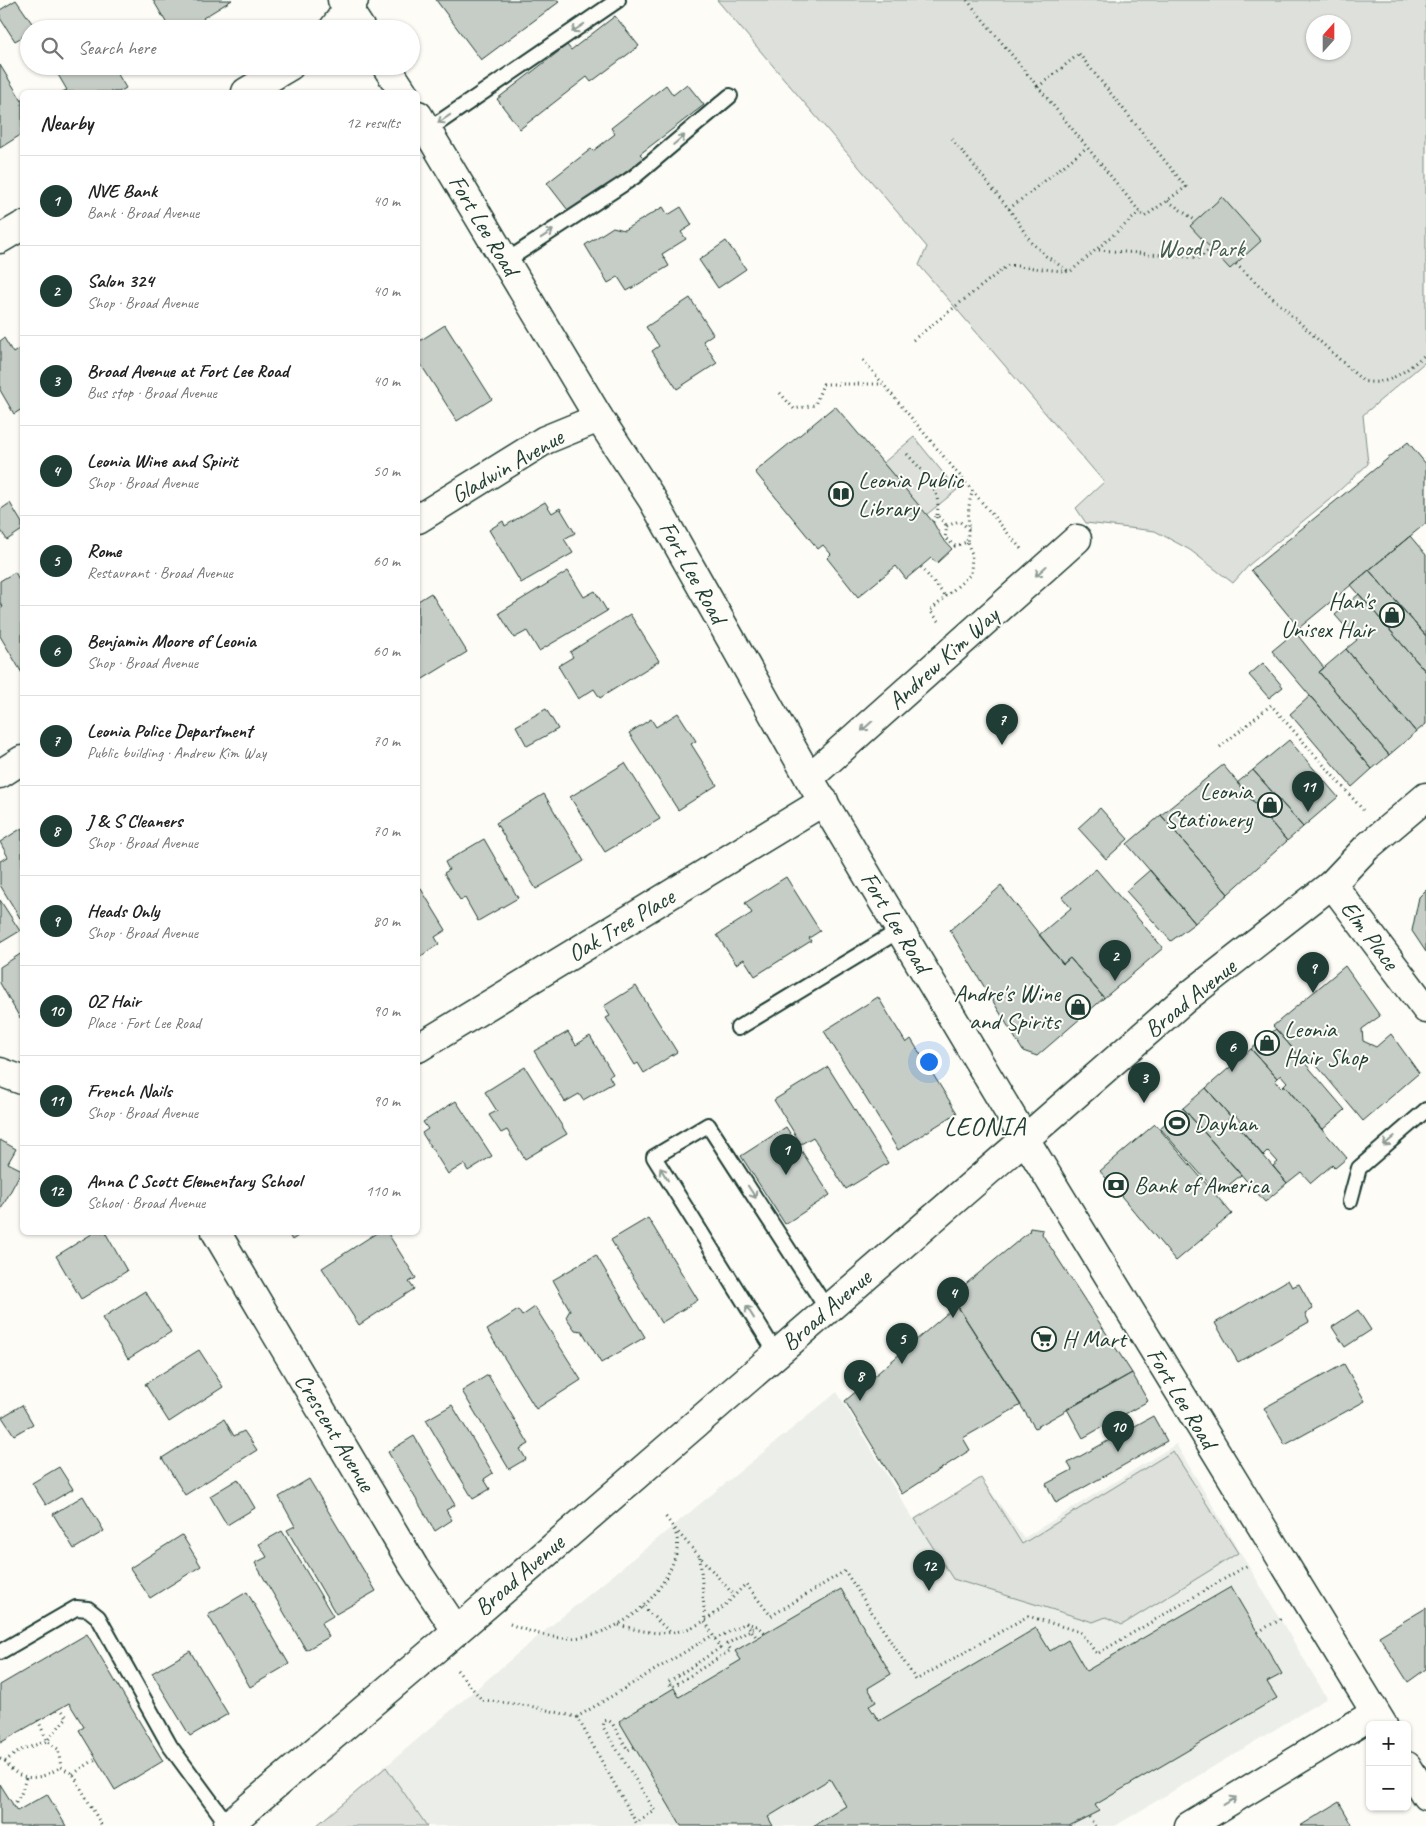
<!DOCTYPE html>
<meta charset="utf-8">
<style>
:root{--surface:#fff;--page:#f6f6f6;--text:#222;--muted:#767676;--line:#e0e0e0;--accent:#1f3d34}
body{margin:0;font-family:Caveat,sans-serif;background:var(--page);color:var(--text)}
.controls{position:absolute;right:15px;bottom:15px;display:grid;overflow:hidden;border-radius:8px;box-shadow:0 1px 4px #0004}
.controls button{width:45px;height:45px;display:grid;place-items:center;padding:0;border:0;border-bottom:1px solid var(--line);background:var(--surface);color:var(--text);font:25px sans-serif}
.compass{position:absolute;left:1306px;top:15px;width:45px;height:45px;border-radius:50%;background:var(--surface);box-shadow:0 1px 4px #0004;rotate:21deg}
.you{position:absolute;left:928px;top:1061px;width:18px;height:18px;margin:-12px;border:4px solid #fff;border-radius:50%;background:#1a73e8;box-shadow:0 0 0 8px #1a73e833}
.badge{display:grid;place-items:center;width:32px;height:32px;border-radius:50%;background:var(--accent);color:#fff;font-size:16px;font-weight:700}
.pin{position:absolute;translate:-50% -41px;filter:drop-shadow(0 1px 2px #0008)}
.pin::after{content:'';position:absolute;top:26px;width:18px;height:15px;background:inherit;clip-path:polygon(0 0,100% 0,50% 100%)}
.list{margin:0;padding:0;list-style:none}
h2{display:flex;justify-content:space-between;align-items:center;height:65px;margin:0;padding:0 20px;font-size:21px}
h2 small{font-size:16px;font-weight:400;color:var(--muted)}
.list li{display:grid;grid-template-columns:32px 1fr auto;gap:15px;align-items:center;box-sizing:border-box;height:90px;padding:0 20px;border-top:1px solid var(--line)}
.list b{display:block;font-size:19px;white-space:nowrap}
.list p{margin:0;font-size:16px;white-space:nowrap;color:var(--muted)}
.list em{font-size:16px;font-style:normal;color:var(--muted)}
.icon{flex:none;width:28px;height:28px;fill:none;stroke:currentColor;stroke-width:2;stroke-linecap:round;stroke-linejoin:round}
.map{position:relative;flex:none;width:1426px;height:1826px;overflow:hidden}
.search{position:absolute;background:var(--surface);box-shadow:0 1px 4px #0004;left:20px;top:20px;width:400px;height:55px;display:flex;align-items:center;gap:12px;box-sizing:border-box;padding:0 18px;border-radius:28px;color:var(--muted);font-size:19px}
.panel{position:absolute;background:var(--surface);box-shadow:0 1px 4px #0004;left:20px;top:90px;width:400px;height:1145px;border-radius:8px}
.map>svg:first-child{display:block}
.built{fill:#eceee9}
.green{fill:#dde0db;stroke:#7e8e88;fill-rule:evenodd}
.building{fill:#c6cdc7;stroke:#1f3d34}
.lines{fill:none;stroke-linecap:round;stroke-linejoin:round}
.service-casing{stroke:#1f3d34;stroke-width:18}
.minor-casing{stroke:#1f3d34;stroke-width:31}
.tertiary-casing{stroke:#1f3d34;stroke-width:31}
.secondary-casing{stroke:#1f3d34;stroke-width:31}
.path{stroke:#1f3d34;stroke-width:3;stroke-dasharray:1 4;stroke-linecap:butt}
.service{stroke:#fdfcf7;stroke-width:14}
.minor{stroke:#fdfcf7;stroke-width:28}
.tertiary{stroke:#fdfcf7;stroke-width:28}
.secondary{stroke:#fdfcf7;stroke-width:28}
.oneway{stroke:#8e9c96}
.labels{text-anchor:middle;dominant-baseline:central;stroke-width:4;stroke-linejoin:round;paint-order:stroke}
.street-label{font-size:24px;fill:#1f3d34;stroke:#fdfcf7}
.park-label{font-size:24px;fill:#455e55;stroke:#fdfcf7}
.poi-label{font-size:24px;fill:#1f3d34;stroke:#fdfcf7;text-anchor:start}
.quarter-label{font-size:26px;letter-spacing:1px;fill:#1f3d34;stroke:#fdfcf7}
</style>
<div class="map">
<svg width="1426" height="1826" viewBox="0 0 1426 1826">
<rect width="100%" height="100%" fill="#fdfcf7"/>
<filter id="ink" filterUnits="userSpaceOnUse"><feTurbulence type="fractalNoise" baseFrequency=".02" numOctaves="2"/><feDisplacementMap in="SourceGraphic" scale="10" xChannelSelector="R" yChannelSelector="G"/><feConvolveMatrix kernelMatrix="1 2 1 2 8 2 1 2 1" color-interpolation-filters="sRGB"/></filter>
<g filter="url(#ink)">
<!-- built -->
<path class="built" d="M837 1392 913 1519 981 1478 1024 1538 1176 1444 1327 1698 1115 1826H316L530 1643Z"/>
<!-- green -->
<path class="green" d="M717 0H1426V365L1424 363 1363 415 1368 464 1329 500 1250 564 1233 583 1190 550 1155 531 1086 523 1076 508 1104 482 919 265 927 247ZM1314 22H1344V52H1314Z
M914 437 957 490 926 515 883 463Z
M1173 1451 1238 1553 1122 1625 1106 1617 1093 1622 953 1579 915 1519 981 1478 1022 1544Z
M386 1767 427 1826H316Z"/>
<!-- building -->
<path class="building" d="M16 0 36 29H29V33L15 41 0 18V10Z
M153 0H232L203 18 206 23 197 29H170Z
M436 0H558L559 2 481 60Z
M615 16 639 46 591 82 587 77 520 129 497 99 567 45 571 50Z
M0 65 22 101V134L0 148Z
M53 66H113L126 88 119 92H62L67 90Z
M687 84 704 105 640 154 644 158 571 214 547 183 591 149 593 151 615 134 611 128 666 85 673 95Z
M1222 197 1261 241 1230 269 1190 226Z
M663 207 668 215 681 207 692 225 681 232 686 239 662 254 669 266 627 291 618 277 608 283 585 245 613 227 624 230Z
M726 241 746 269 718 288 699 260Z
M690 298 713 334 703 341 717 363 677 389 652 351 659 346 646 327Z
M445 325 492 399 457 421 418 360V342Z
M4 338 13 353 22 347V409L14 414 0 390V341Z
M835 406 933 522 942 538 952 549 937 563 931 558 906 579 896 566 858 597 827 558 831 554 823 545 818 549 755 472Z
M1408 442 1426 464V523L1299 628 1251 570Z
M545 502 552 513 560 508 575 533 564 539 573 553 521 583 489 530 503 521 505 526Z
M10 503 22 523V530L7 540 0 529V510Z
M1410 536 1426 555V636L1369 570Z
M1369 570 1426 636V672L1351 585Z
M568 571 584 597 595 591 607 611 539 651 527 631 514 638 499 613Z
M15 572 22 585V673L0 636V609L3 607 0 602V581Z
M431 593 467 652 418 682V601Z
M1359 594 1426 672V724L1416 732 1346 649 1357 640 1335 615Z
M630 614 659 661 600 698 594 689 578 699 558 666 573 657 570 652Z
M1295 632 1324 668 1319 672 1389 755 1372 769 1272 651Z
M1346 649 1416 732 1389 755 1319 672Z
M1263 663 1283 687 1269 698 1249 675Z
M1310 696 1372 769 1352 787 1290 714Z
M546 709 558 729 527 746 516 726Z
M678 713 696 741 691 744 717 785 678 810 629 733 651 719 656 727Z
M1289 740 1338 797 1303 827 1253 770Z
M625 763 660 819 605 852 570 797Z
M1223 765 1287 841 1228 894 1161 815Z
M1253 770 1303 827 1287 841 1237 783Z
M544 794 584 861 536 889 496 823Z
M1100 808 1128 839 1106 859 1078 828Z
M1161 815 1228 894 1195 923 1127 844Z
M22 828V916L20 918 0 885V861L8 857 0 842Z
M484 839 518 898 478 921 465 898 460 900 444 873 449 870 445 862Z
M1096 869 1163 948 1104 998 1070 958 1063 964 1039 935 1071 908 1062 897Z
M1150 870 1195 923 1171 941 1126 891Z
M786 877 820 931 809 938 811 941 755 976 744 959 736 964 717 935 752 913 745 903Z
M418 884 446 930 435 937 439 944 418 958Z
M1001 886 1063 964 1070 958 1104 998 1037 1056 1023 1051 950 930Z
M1426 890V952L1412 931 1419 897Z
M0 900 20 931 0 943Z
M22 953V1017L20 1018 0 983V967Z
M1345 966 1380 1016 1362 1029 1363 1041 1376 1047 1391 1034 1419 1073 1363 1121 1308 1055 1303 1060 1273 1026Z
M636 986 677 1052 644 1073 638 1063 635 1065 606 1018 610 1016 604 1006Z
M878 997 906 1043 911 1039 957 1113 898 1150 824 1031Z
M1276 1029 1345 1110 1322 1130 1284 1085 1287 1082 1281 1075 1277 1078 1251 1049Z
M568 1032 576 1045 590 1036 613 1074 609 1076 613 1083 583 1100 579 1094 565 1102 534 1051Z
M1251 1049 1277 1078 1275 1080 1281 1088 1284 1085 1347 1158 1335 1168 1332 1165 1311 1183 1301 1172 1287 1183 1273 1166 1278 1162 1268 1151 1263 1156 1237 1125 1241 1122 1234 1114 1231 1117 1206 1088Z
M525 1067 567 1134 525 1159 507 1130 501 1133 489 1115 497 1111 485 1092Z
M828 1067 888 1163 846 1189 813 1137 801 1144 774 1100Z
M1206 1088 1231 1117 1228 1119 1234 1127 1237 1125 1287 1183 1265 1202 1183 1108Z
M456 1101 492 1156 468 1171 464 1164 448 1174 422 1133 428 1129 423 1122Z
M1183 1108 1241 1175 1218 1194 1160 1128Z
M1155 1124 1232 1214 1176 1261 1100 1171Z
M786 1127 830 1195 785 1224 741 1156Z
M0 1140 16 1149 8 1163 22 1170 0 1211Z
M648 1218 698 1300 661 1323 611 1240Z
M1030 1228 1043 1230 1042 1234 1132 1373 1035 1428 951 1296 1029 1232Z
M95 1232H105L127 1271 81 1299 56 1256Z
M287 1232H304L292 1240Z
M378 1232H387L416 1278 409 1282 414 1289 359 1325 322 1268Z
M596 1255 645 1337 601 1363 582 1331 575 1330 566 1317 570 1310 553 1280Z
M1288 1280 1292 1287 1299 1284 1313 1309 1305 1314 1309 1322 1238 1362 1215 1323Z
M145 1291 171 1332 128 1359 102 1318Z
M957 1305 1021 1405 963 1438 970 1450 902 1494 845 1401Z
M535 1307 581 1380 536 1409 487 1330 518 1310 522 1316Z
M1358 1310 1371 1330 1345 1347 1332 1327Z
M199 1350 223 1387 169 1422 145 1384Z
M1344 1364 1365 1401 1285 1445 1264 1408Z
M1132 1373 1148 1401 1083 1438 1067 1409Z
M488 1375 529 1444 520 1449 526 1459 509 1469 462 1391Z
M22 1405 33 1424 14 1435 2 1417Z
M452 1405 493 1473 484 1479 490 1489 473 1499 426 1420Z
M1153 1416 1167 1441 1056 1503 1046 1484 1072 1470 1068 1463Z
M224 1419 234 1436 244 1431 257 1450 185 1495 162 1458Z
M414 1436 455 1505 446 1510 452 1520 435 1531 388 1452Z
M59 1467 73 1489 46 1505 32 1483Z
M238 1479 255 1508 227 1525 210 1496Z
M309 1479 376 1591 336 1614 287 1530 295 1526 279 1497Z
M83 1496 104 1531 74 1549 53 1514Z
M282 1531 333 1616 321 1623 329 1637 306 1650 255 1563 267 1557 259 1544Z
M182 1535 201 1566 150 1598 130 1568Z
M1231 1587 1282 1674 1267 1682 1277 1698 1095 1805 1099 1811 1069 1826H813L846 1806 830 1779 768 1817 773 1826H681L619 1721 674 1688 679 1697 741 1660 735 1651 841 1589 891 1674 868 1688 876 1702 869 1706 879 1721 1036 1628 1050 1651 1068 1640 1086 1671Z
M247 1592 289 1664 250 1687 208 1615Z
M1426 1608V1669L1408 1682 1379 1636Z
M87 1634 163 1761 115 1790 79 1730 84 1727 69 1703 0 1743V1685Z
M190 1651 228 1714 190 1736 152 1673Z
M0 1784 17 1811 47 1794 66 1826H0Z
M1339 1802 1353 1826H1300Z"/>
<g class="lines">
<defs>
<path id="service" d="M428 130 618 0
M506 261 634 177 730 96
M738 1028 900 930
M1350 1201 1359 1168 1426 1110
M776 1353 654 1157 708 1125 827 1309
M0 1652 76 1608 88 1609 98 1617 170 1746 228 1825"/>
<path id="minor" d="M333 29 354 0
M246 92 290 66
M0 239 22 226
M418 519 545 440 599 418
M0 774 22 760
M809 778 1077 539
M1332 884 1426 1009
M418 1048 824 801
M0 1072 22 1080
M216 1232 414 1567 456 1630
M1189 1826 1375 1713"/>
<path id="tertiary" d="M1025 1139 1186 998 1332 884 1367 847 1426 797"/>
<path id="secondary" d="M342 0 361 29
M386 66 403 92
M418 115 599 418 652 499 809 778 1025 1139 1383 1725
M1407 1766 1426 1796
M227 1826 439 1646 1025 1139"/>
</defs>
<!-- service casing -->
<use href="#service" class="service-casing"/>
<!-- minor casing -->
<use href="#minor" class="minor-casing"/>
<!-- tertiary casing -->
<use href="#tertiary" class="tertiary-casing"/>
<!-- secondary casing -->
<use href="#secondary" class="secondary-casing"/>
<!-- path -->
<path class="path" d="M967 0 1038 87
M1079 54 1186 187 1144 217 1038 87Z
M952 139 1009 209 1032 243 1046 256 1068 271
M1168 201 1196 221
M1009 209 1086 148
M1099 250 1200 258 1217 243
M1236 264 1363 381C1390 387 1406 370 1426 354
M913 340 1008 265 1070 272 1140 212
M863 360 1021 549
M780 393 794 409 815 405 823 384H883
M907 454C924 473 942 488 937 515
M933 522 937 515 947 526
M969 529 959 521 947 526 945 538 955 546 967 542C970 524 966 506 973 491
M921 567 946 597
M939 621 930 611 971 574 972 554 967 542
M1220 747 1271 705 1363 810
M675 1529 734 1595
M700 1557 705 1621 720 1648 668 1682 672 1687 731 1650 727 1644 757 1626
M643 1607 671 1633
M746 1623 757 1638
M510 1624C532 1633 557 1641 581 1637 620 1631 655 1604 671 1567 675 1558 679 1548 677 1538 675 1529 670 1522 664 1515
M619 1625C662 1638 689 1637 724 1606 732 1599 738 1591 746 1584L771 1616 845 1571 916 1680 1028 1616 1080 1632 1097 1654 1248 1565
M1258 1632 1282 1618
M715 1639 746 1623 757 1626 765 1633
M457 1670 482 1700 530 1706 577 1717 713 1635
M577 1717 638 1826
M38 1720 47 1741 58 1749 61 1767 73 1774 102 1826
M634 1747 628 1750 612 1723 608 1720 604 1721 603 1727 655 1811 636 1823
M0 1759 5 1761 21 1750 47 1741 67 1717 60 1708
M5 1761C19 1784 41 1780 61 1767
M73 1774 96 1759
M13 1806 21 1794 26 1778
M1089 1817 1095 1826"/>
<!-- service -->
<use href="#service" class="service"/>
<!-- minor -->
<use href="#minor" class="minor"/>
<!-- tertiary -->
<use href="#tertiary" class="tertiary"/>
<!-- secondary -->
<use href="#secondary" class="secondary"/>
</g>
<!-- one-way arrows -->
<defs><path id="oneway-shaft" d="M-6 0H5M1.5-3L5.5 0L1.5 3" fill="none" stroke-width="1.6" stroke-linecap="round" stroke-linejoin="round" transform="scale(1.25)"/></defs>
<g class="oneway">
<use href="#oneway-shaft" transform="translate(578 28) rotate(146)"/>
<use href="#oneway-shaft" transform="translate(444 119) rotate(146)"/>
<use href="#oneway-shaft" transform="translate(679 140) rotate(-40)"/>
<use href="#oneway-shaft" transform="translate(547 234) rotate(-33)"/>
<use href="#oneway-shaft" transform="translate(1041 571) rotate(138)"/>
<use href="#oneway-shaft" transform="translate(867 726) rotate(138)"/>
<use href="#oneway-shaft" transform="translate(1389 1141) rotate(139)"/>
<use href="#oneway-shaft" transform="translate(664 1174) rotate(-122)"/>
<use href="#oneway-shaft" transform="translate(752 1192) rotate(57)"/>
<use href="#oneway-shaft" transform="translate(750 1312) rotate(-122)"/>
<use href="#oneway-shaft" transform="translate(1230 1801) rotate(-31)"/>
</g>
</g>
<!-- icons -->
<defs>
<symbol id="library-ring" viewBox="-11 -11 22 22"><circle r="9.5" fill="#fdfcf7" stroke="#1f3d34" stroke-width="1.5"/><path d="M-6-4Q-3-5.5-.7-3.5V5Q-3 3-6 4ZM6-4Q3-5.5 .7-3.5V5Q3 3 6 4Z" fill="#1f3d34"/></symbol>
<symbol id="shop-ring" viewBox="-11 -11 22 22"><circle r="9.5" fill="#fdfcf7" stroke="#1f3d34" stroke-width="1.5"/><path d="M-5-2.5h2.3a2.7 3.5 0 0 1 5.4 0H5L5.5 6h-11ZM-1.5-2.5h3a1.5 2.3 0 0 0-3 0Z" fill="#1f3d34"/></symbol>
<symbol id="stadium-ring" viewBox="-11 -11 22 22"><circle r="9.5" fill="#fdfcf7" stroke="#1f3d34" stroke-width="1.5"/><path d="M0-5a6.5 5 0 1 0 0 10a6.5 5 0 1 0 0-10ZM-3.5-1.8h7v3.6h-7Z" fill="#1f3d34"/></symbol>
<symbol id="bank-ring" viewBox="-11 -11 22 22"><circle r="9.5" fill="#fdfcf7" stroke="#1f3d34" stroke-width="1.5"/><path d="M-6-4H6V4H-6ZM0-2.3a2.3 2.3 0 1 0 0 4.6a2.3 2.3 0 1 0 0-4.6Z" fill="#1f3d34"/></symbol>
<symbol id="supermarket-ring" viewBox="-11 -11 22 22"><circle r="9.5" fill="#fdfcf7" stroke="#1f3d34" stroke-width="1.5"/><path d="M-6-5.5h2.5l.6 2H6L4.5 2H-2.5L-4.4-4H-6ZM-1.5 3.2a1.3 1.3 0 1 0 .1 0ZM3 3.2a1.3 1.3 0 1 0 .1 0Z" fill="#1f3d34"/></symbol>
</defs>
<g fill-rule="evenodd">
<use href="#library-ring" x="827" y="480" width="28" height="28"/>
<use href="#shop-ring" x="1378" y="601" width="28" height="28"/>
<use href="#shop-ring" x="1256" y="791" width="28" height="28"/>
<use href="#shop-ring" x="1064" y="993" width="28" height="28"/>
<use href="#shop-ring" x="1253" y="1029" width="28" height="28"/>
<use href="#stadium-ring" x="1163" y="1109" width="28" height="28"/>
<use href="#bank-ring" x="1102" y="1171" width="28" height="28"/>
<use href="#supermarket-ring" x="1030" y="1325" width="28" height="28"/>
</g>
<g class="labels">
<!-- street labels -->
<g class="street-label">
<text transform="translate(484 225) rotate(59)">Fort Lee Road</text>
<text transform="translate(507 466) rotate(-30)">Gladwin Avenue</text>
<text transform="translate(693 572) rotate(61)">Fort Lee Road</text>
<text transform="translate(943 658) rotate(-42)">Andrew Kim Way</text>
<text transform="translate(896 922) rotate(59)">Fort Lee Road</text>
<text transform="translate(621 925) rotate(-31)">Oak Tree Place</text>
<text transform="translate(1370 935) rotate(53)">Elm Place</text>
<text transform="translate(1190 998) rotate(-39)">Broad Avenue</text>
<text transform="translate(826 1310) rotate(-41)">Broad Avenue</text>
<text transform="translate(1182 1398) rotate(59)">Fort Lee Road</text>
<text transform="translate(335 1432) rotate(59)">Crescent Avenue</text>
<text transform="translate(519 1575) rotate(-41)">Broad Avenue</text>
</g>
<!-- park labels -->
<g class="park-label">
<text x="1201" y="248">Wood Park</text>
</g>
<!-- poi labels -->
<g class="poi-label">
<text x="858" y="480">Leonia Public<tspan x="858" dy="28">Library</tspan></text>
<text x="1374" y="601" text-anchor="end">Han's<tspan x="1374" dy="28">Unisex Hair</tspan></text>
<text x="1252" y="791" text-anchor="end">Leonia<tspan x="1252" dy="28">Stationery</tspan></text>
<text x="1060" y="993" text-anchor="end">Andre's Wine<tspan x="1060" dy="28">and Spirits</tspan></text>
<text x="1284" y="1029">Leonia<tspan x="1284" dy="28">Hair Shop</tspan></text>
<text x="1194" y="1123">Dayhan</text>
<text x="1134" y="1185">Bank of America</text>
<text x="1062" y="1339">H Mart</text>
</g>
<!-- quarter labels -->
<g class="quarter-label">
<text x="985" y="1126">LEONIA</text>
</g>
</g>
</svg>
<div class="controls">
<button>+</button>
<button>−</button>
</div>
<svg class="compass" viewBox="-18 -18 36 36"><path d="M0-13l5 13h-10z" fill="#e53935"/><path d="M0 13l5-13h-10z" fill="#767676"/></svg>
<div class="you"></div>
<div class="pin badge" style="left:786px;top:1175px">1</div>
<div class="pin badge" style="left:1115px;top:981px">2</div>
<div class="pin badge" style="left:1144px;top:1103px">3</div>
<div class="pin badge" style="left:953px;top:1318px">4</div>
<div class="pin badge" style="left:902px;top:1364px">5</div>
<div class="pin badge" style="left:1232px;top:1072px">6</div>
<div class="pin badge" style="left:1002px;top:745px">7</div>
<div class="pin badge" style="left:860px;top:1401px">8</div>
<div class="pin badge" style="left:1313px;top:993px">9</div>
<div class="pin badge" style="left:1118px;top:1452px">10</div>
<div class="pin badge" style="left:1308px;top:812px">11</div>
<div class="pin badge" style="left:929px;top:1591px">12</div>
<div class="search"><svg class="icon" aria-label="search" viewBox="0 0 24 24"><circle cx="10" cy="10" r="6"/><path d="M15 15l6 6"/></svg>Search here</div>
<section class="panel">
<h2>Nearby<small>12 results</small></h2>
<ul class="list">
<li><span class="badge">1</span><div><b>NVE Bank</b><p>Bank · Broad Avenue</p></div><em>40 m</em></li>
<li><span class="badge">2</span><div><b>Salon 324</b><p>Shop · Broad Avenue</p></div><em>40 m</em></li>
<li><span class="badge">3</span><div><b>Broad Avenue at Fort Lee Road</b><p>Bus stop · Broad Avenue</p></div><em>40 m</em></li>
<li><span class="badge">4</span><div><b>Leonia Wine and Spirit</b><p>Shop · Broad Avenue</p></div><em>50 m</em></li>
<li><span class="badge">5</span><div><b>Rome</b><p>Restaurant · Broad Avenue</p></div><em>60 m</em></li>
<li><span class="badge">6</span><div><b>Benjamin Moore of Leonia</b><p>Shop · Broad Avenue</p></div><em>60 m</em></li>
<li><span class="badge">7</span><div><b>Leonia Police Department</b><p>Public building · Andrew Kim Way</p></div><em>70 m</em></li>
<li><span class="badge">8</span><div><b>J &amp; S Cleaners</b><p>Shop · Broad Avenue</p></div><em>70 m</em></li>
<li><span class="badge">9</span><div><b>Heads Only</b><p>Shop · Broad Avenue</p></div><em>80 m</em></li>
<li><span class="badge">10</span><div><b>OZ Hair</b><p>Place · Fort Lee Road</p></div><em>90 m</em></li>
<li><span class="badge">11</span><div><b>French Nails</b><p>Shop · Broad Avenue</p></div><em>90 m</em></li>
<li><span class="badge">12</span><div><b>Anna C Scott Elementary School</b><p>School · Broad Avenue</p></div><em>110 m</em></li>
</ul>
</section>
</div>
